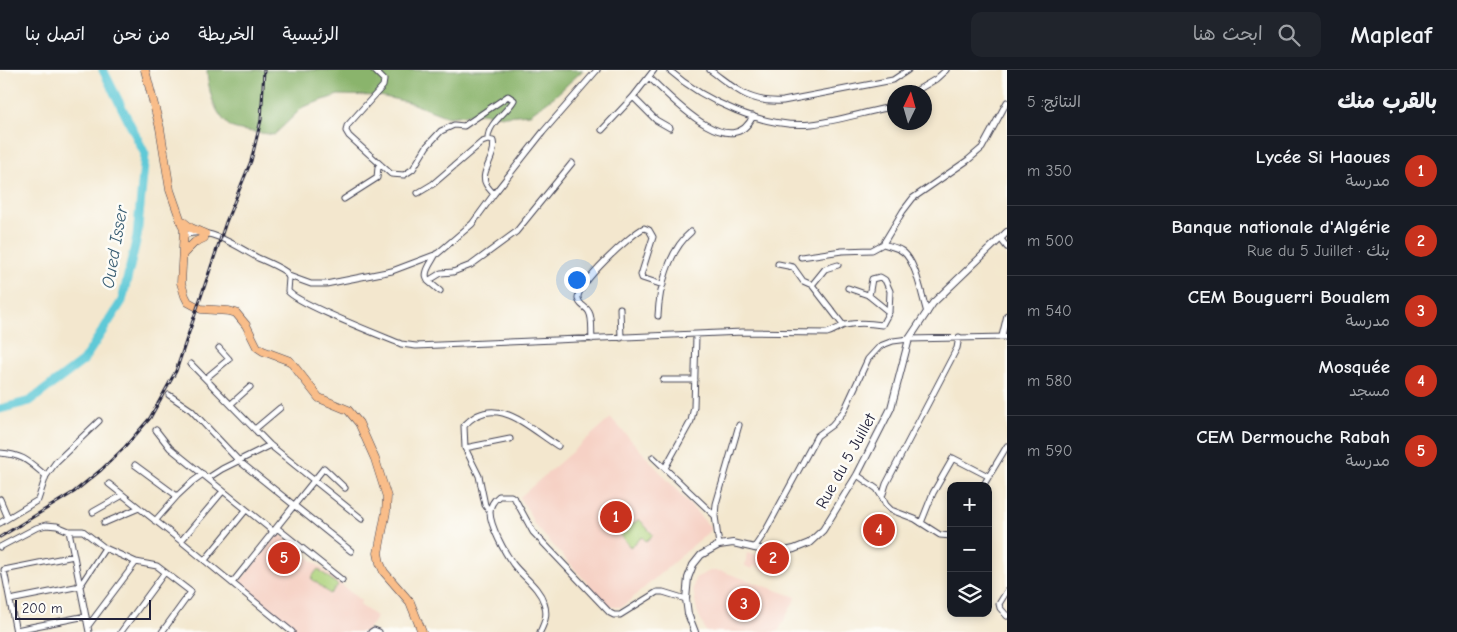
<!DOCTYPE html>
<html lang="ar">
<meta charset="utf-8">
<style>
:root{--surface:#171b24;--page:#20242c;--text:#f1f3f6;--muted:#9ea1a6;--line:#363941;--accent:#c8321e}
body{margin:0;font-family:"Comic Neue","Playpen Sans Arabic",sans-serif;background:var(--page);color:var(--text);direction:rtl}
.controls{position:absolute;right:15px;bottom:15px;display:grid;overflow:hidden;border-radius:10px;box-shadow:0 2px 8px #0003}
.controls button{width:45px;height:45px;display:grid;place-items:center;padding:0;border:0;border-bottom:1px solid var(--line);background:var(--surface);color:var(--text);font:25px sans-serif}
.compass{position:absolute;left:887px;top:15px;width:45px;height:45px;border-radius:50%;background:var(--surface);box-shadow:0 2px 8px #0003;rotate:5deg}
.scale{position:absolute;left:15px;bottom:12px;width:136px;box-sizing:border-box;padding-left:5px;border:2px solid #22223b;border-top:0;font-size:14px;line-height:18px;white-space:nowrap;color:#22223b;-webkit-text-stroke:4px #fdfcf7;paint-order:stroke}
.you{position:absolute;left:576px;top:209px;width:18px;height:18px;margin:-12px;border:4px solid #fff;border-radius:50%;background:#1a73e8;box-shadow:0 0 0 8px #1a73e833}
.badge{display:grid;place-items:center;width:32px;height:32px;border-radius:50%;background:var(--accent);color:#fff;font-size:16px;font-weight:700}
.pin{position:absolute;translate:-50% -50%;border:2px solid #fff;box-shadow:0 1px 5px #0006}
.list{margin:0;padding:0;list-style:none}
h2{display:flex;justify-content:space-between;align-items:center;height:65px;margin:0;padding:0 20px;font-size:21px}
h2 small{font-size:16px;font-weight:400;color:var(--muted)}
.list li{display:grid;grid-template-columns:32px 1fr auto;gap:15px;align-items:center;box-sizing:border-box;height:70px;padding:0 20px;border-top:1px solid var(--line)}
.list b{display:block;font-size:19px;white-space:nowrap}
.list p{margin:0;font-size:16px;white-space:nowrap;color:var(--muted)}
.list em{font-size:16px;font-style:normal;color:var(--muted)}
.icon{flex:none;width:28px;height:28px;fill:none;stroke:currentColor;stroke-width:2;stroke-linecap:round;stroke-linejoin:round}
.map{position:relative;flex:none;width:1007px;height:562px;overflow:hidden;direction:ltr}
header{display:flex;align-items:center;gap:30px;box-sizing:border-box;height:70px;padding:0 25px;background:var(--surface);border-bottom:1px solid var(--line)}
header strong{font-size:24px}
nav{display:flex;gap:28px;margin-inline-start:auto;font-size:18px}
.search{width:350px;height:45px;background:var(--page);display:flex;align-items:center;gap:12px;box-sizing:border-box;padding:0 18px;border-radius:10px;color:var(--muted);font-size:19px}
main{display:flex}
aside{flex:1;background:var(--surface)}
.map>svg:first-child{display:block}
.built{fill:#f6d1c5}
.green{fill:#add27c;stroke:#687a5c}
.forest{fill:#8ab46c;stroke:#566b54}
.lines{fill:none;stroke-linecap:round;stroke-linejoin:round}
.river{stroke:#5ec9d7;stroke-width:9}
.minor-casing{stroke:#414051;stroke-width:7}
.tertiary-casing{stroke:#414051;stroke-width:8}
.primary-casing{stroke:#414051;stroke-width:9}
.minor{stroke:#fff;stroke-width:5}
.tertiary{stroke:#fff;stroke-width:6}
.primary{stroke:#f9bd89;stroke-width:8}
.rail-casing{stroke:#22223b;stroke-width:3}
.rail{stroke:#fdfcf7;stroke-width:1;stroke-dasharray:4;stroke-linecap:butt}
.labels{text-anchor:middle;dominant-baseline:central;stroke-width:5;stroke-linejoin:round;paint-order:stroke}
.street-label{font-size:16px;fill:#22223b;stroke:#fdfcf7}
.water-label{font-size:18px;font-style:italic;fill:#375c72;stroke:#fdfcf7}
</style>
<header>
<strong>Mapleaf</strong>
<div class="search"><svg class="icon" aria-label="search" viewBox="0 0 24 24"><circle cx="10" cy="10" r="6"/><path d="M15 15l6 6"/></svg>ابحث هنا</div>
<nav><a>الرئيسية</a><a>الخريطة</a><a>من نحن</a><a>اتصل بنا</a></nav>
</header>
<main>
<aside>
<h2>بالقرب منك<small>النتائج: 5</small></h2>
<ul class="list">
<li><span class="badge">1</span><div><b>Lycée Si Haoues</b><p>مدرسة</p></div><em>350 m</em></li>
<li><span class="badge">2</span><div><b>Banque nationale d'Algérie</b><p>بنك · Rue du 5 Juillet</p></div><em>500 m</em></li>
<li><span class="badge">3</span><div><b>CEM Bouguerri Boualem</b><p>مدرسة</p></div><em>540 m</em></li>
<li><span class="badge">4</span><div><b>Mosquée</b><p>مسجد</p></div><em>580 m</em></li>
<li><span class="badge">5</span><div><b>CEM Dermouche Rabah</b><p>مدرسة</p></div><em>590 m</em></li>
</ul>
</aside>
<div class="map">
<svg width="1007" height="562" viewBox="0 0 1007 562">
<rect width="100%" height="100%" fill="#fdfcf7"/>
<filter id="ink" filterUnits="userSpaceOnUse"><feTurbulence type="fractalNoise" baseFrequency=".02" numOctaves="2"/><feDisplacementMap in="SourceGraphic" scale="10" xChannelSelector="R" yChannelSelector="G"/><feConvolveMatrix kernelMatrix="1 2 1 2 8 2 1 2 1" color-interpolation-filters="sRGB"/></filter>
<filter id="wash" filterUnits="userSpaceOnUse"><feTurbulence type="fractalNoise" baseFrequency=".0096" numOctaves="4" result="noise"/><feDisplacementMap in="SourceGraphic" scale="20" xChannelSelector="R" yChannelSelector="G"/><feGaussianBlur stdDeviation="1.12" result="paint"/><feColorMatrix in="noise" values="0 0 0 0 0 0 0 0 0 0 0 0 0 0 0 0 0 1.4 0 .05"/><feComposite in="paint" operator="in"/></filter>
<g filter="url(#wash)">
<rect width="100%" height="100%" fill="#f3e7ce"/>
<!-- built -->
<path class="built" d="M611 348 712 459 622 537H609L534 454 528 440 521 431 520 427Z
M279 463 361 531 360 535 377 547 366 562H297L238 514Z
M747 483 758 485 771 492 766 501 754 495 752 499 745 496Z
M710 501H721L796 527 778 562H706L697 541 693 519 695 508Z"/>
<!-- green -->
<path class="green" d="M639 449 653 465 646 471 642 467 630 477 620 465Z
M318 499 338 515 330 524 311 508Z"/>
<!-- forest -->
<path class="forest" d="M207 0H583L555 26 530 44 505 46 480 43 448 47 408 32 380 26 338 25 303 37 274 65C265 63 237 61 231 57 214 44 208 20 207 0Z"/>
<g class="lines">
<!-- river -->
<path class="river" d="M0 339 30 331 83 291 122 231 137 167 145 84 103 0"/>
</g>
</g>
<g filter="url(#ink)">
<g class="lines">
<defs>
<path id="minor" d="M374 0 384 10 383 16 347 56 346 61 349 66 391 104 404 105 413 99 427 76 441 61 454 55 464 56 508 26 514 30C507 43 487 53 488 70
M669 0C704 31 765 59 812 54 837 51 862 43 887 38L894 34
M710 0C736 19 748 33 783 31L893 10 908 0
M649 7C669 26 731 94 753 46
M914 22 936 9 946 0
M633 27 656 50 670 58
M602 60 633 27 654 0
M418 123 433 114 482 72 488 70 493 71C497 87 479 102 486 114 488 118 491 121 494 124
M344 129 377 108 378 97 381 95
M185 165C209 156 238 177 258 188 267 192 277 196 286 202L289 208 288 221C296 233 382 266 401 274L416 276 743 262 827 263C834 261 839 257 845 255 858 252 870 253 882 255L889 242 890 221 885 210 880 207 872 209 869 226
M1000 168 1007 177
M883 174 903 141 913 128 968 90 982 78 1007 32
M436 184C432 192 422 203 428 211L441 203 453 202 471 195 516 162 572 93
M801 187 842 181 872 180 883 174C889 176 896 177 902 181 916 190 922 227 927 243
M778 194 793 197 803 211 812 215
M838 195 825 199 812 215 843 255
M289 206 311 214H326L392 201 437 184 472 154 494 124 543 62 597 0
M428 211 440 221
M848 218 868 225 889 242
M620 238 621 268
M658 246C659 219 669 180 691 162
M1002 266 1007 245
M592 269C591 261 593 249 589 242 586 236 579 236 578 228 576 215 632 163 644 158L649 160 653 167 641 205 642 208 663 215
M191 294 270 375 362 449
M206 308 229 289 219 278
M663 310H695
M169 325 191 340 239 391 351 481
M231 334 250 317
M255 359 280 338
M156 360 170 378 274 462
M465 378 510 369
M0 383C24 385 28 391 46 406
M653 387 715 446
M135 395 177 426 192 412 203 404
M665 398 691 351 694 337 696 265
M857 405 877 419 882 427 886 435 891 440 915 449 940 465 951 466
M208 408 222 399 270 375
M109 414 181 471 292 562
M983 416 1007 376
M882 427 886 414 957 278 959 267
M0 429 8 448
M93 442 123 425
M490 442 485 435 479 406 465 378 464 356C495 321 530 359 558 376
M155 451 177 426
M0 453 38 430 46 406 56 392 99 351
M104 453 139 438
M921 453 933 423 953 388 988 406
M277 458 342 510
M69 461 89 562
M181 471 223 421
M719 475 715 446 716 434 739 355
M0 477 36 458 46 455 57 456 69 461H83L105 478 136 492 157 496 191 522 162 562
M754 478 765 462 817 366 832 355 844 341 868 289 880 276 893 271 909 269 1007 267
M205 490 246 440
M232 513 324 398 345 418
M1007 521 999 534 1000 538 1007 546
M10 530 80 516 105 478
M88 556 136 492
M16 560 86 546
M16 562 4 500 74 486
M121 562 165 502
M371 562 374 560 379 562
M540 562C545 552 548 544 544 533 539 517 523 507 513 494 505 483 490 456 490 442 490 435 494 430 499 426H511L515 429 533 462 610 543 614 545H620L657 522H663L686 529"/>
<path id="tertiary" d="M695 562 688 544 686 529 688 508 693 495 701 485 719 475 733 473 768 481 781 482 794 479 809 473 823 460 857 405 891 338 909 269 933 233 1007 162"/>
<path id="primary" d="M145 0 160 58 170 120 184 160 181 213 185 226 188 232 201 239 229 241 236 243 246 255 257 277 263 281 290 291 319 328 348 340 359 353 375 389 387 427 386 442 378 483 380 493 384 502 410 532 422 562
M182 151 191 158 205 164
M184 183 195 172 204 168"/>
</defs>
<!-- minor casing -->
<use href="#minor" class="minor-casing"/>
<!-- tertiary casing -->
<use href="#tertiary" class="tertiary-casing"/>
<!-- primary casing -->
<use href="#primary" class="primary-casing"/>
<!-- minor -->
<use href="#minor" class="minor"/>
<!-- tertiary -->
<use href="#tertiary" class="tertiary"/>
<!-- primary -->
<use href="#primary" class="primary"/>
<defs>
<path id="rail" d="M0 467 74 422 101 400 125 377 150 348 176 301 226 152 251 91 261 50 264 0"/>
</defs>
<!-- rail casing -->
<use href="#rail" class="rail-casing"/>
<!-- rail -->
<use href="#rail" class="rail"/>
</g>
</g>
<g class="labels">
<!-- street labels -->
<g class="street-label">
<text transform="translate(846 391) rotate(-61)">Rue du 5 Juillet</text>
</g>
<!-- water labels -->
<g class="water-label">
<text transform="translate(115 177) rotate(-80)">Oued Isser</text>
</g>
</g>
</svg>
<div class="controls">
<button>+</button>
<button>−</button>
<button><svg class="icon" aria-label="layers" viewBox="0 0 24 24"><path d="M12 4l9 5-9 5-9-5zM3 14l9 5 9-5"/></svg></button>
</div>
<svg class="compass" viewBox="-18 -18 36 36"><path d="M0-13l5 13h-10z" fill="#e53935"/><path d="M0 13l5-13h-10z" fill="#9ea1a6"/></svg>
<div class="scale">200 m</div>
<div class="you"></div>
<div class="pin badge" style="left:616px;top:447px">1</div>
<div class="pin badge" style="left:773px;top:488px">2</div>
<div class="pin badge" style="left:744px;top:534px">3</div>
<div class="pin badge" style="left:879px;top:460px">4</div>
<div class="pin badge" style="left:284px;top:488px">5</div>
</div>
</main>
